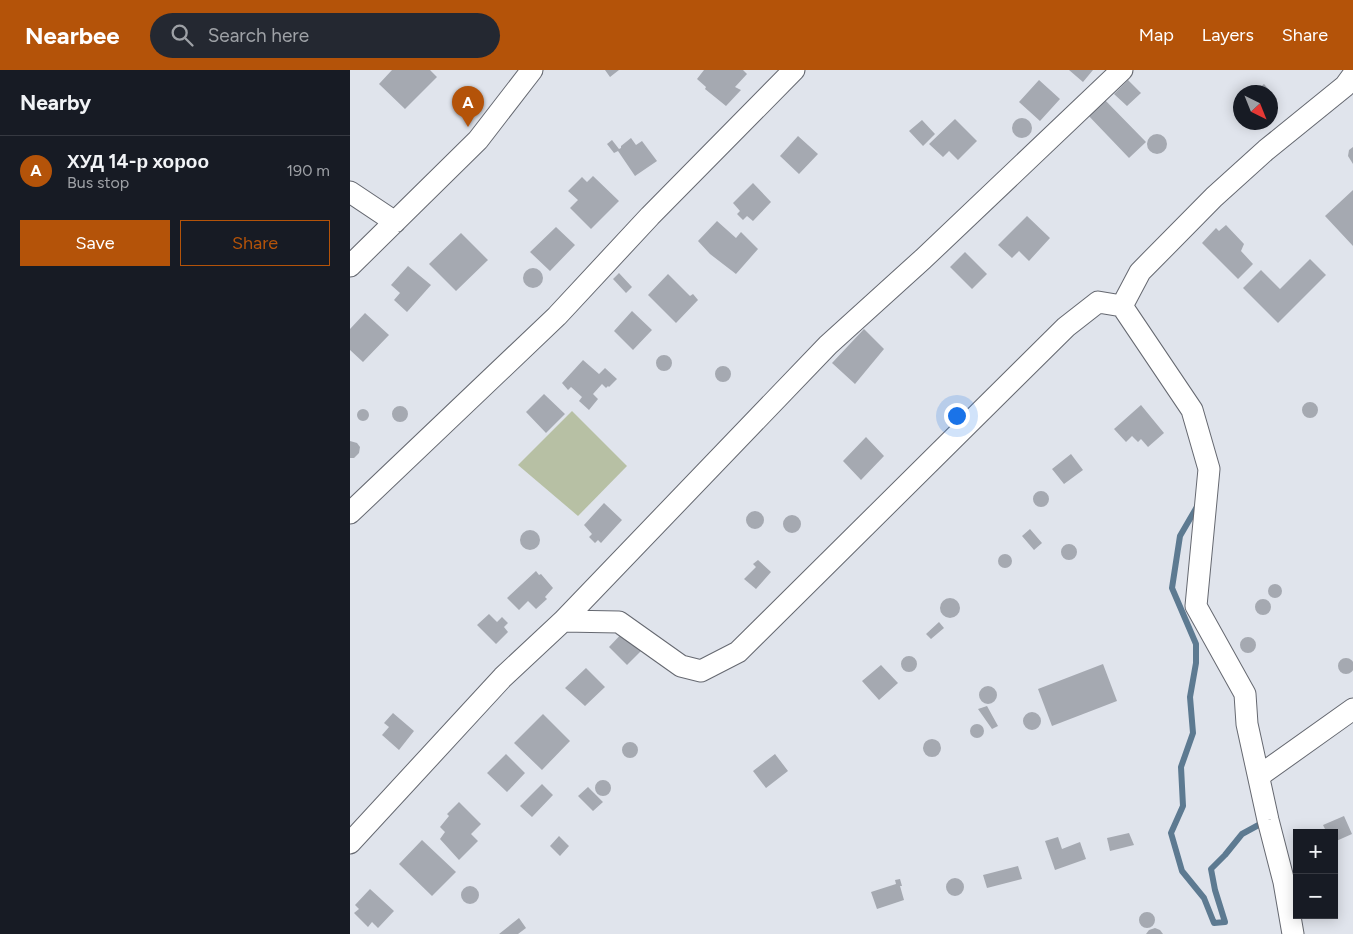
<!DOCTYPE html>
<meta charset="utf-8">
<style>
:root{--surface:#171b24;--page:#242831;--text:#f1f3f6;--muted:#9ea1a6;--line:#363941;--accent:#b45309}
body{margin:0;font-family:Figtree,sans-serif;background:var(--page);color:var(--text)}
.controls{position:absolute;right:15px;bottom:15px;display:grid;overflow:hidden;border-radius:0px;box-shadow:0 2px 12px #0003}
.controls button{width:45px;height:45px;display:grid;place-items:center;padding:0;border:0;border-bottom:1px solid var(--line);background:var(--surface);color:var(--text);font:25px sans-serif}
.compass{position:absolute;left:883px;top:15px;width:45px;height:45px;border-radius:50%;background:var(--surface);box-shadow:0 2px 12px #0003;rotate:137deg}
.you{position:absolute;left:606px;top:345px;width:18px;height:18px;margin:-12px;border:4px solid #fff;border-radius:50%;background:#1a73e8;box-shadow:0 0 0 8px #1a73e833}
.badge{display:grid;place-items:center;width:32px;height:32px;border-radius:50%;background:var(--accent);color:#fff;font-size:16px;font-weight:700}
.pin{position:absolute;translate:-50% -41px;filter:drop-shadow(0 1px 2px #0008)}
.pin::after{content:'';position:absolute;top:26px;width:18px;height:15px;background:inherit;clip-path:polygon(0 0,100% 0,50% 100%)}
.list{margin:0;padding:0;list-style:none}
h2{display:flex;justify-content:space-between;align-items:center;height:65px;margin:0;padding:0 20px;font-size:21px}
h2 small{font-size:16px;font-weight:400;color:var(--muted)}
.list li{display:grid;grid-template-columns:32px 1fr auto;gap:15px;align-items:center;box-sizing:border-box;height:70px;padding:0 20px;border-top:1px solid var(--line)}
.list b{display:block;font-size:19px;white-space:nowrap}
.list p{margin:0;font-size:16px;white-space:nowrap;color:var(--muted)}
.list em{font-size:16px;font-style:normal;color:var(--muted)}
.actions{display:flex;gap:10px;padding:15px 20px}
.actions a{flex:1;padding:11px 0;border:1px solid var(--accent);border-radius:0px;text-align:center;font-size:18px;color:var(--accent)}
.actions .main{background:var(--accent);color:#fff}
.icon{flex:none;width:28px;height:28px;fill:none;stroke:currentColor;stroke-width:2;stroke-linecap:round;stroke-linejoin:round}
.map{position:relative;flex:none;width:1003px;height:864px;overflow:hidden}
header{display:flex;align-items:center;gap:30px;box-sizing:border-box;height:70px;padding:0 25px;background:var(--accent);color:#fff}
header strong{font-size:24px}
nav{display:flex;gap:28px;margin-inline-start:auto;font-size:18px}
.search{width:350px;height:45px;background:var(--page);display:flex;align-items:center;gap:12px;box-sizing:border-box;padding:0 18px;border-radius:28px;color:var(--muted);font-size:19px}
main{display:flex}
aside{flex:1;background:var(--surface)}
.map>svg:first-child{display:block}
.green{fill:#b7c0a4}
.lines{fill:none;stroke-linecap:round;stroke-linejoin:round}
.stream{stroke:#5d7a91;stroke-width:6}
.building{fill:#a5a9b1}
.minor-casing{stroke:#656870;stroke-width:23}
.minor{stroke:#fff;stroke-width:21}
</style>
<header>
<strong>Nearbee</strong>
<div class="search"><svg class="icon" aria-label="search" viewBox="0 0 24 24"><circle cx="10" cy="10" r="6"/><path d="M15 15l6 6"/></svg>Search here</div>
<nav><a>Map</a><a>Layers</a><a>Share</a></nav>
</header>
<main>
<aside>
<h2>Nearby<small></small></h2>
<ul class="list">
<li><span class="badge">A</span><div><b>ХУД 14-р хороо</b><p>Bus stop</p></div><em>190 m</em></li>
</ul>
<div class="actions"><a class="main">Save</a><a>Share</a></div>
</aside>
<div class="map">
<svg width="1003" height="864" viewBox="0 0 1003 864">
<rect width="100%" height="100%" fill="#e0e4ec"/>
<!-- green -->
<path class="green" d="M222 341 277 396 228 446 168 395Z"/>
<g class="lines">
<!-- stream -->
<path class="stream" d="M848 435 830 466 822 518 846 574V593L840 627 843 663 831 697 833 736 821 763 832 801 854 828 864 853 875 852 865 820 861 799 875 785 892 764 914 752"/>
</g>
<!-- building -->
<path class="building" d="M42 0H80L87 7 55 39 29 14Z
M255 0H269L260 7Z
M354 0H393L397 4 385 17 391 20 376 36 355 19 356 17 347 9Z
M719 0H743L733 12Z
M689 10 710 29 690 51 669 32Z
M778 10 791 23 777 36 764 24Z
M914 14 927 29 921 34V22H904Z
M751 26 796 72 779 88 735 42Z
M662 58a10 10 0 1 1 20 0a10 10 0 1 1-20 0Z
M605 49 627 71 608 90 599 81 593 87 579 74Z
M572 50 585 64 573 76 559 61Z
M797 74a10 10 0 1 1 20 0a10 10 0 1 1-20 0Z
M448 66 468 84 449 104 430 86Z
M281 68 286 75 292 71 307 91 285 106 268 81 264 83 257 74 262 70 269 79 271 78V76Z
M1003 77V94L998 86 999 80Z
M243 106 269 131 241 159 220 138 228 130 218 121 232 107 237 112Z
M403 113 421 132 403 151 397 146 393 150 387 144 390 141 383 133Z
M1003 120V176L975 146Z
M677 146 700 168 679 191 669 181 662 188 648 175Z
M367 151 386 168 391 162 408 179 386 204 360 184 348 171Z
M876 155 894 174 891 181 903 194 888 209 852 173 866 158 869 161Z
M206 157 225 175 200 201 180 182Z
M111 163 138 190 106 221 79 194Z
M615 182 637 204 622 219 600 197Z
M960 189 976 205 928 253 893 218 911 200 930 219Z
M58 196 81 215 57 242 44 230 50 223 41 215Z
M173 208a10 10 0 1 1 20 0a10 10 0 1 1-20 0Z
M269 203 282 217 276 223 263 209Z
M318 204 340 226 343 224 348 230 326 253 298 225Z
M282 241 302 260 283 280 264 261Z
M15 243 39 265 13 292 0 280V259Z
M514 259 534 279 505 314 482 293Z
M306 293a8 8 0 1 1 16 0a8 8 0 1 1-16 0Z
M233 290 249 304 255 298 267 309 259 317 258 316 256 318 252 314 243 324 248 329 239 340 229 331 232 327 221 317 218 320 212 313Z
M365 304a8 8 0 1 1 16 0a8 8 0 1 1-16 0Z
M194 324 215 344 196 363 176 342Z
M952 340a8 8 0 1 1 16 0a8 8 0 1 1-16 0Z
M791 335 814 363 798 377 791 369 788 372 782 366 776 372 764 359Z
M42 344a8 8 0 1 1 16 0a8 8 0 1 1-16 0Z
M7 345a6 6 0 1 1 12 0a6 6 0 1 1-12 0Z
M516 367 534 386 511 410 493 391Z
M0 371 7 373 10 377 9 383 4 388H0Z
M721 384 733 400 714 414 702 399Z
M683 429a8 8 0 1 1 16 0a8 8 0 1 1-16 0Z
M254 433 272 450 251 473 248 470 245 473 239 467 242 464 234 455Z
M396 450a9 9 0 1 1 18 0a9 9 0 1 1-18 0Z
M433 454a9 9 0 1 1 18 0a9 9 0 1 1-18 0Z
M680 459 692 473 684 480 672 466Z
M170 470a10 10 0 1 1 20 0a10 10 0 1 1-20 0Z
M711 482a8 8 0 1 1 16 0a8 8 0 1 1-16 0Z
M648 491a7 7 0 1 1 14 0a7 7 0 1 1-14 0Z
M408 490 421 502 406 519 394 509 406 497 403 494Z
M186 501 189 505 191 504 203 518 195 527 197 529 186 539 178 531 169 540 157 528Z
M918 521a7 7 0 1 1 14 0a7 7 0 1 1-14 0Z
M590 538a10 10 0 1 1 20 0a10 10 0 1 1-20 0Z
M905 537a8 8 0 1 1 16 0a8 8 0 1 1-16 0Z
M139 544 147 552 152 547 158 553 154 557 158 562 146 574 127 555Z
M589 552 594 558 581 569 576 564Z
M276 559 294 578 277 595 259 577Z
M890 575a8 8 0 1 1 16 0a8 8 0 1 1-16 0Z
M551 594a8 8 0 1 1 16 0a8 8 0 1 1-16 0Z
M988 596a8 8 0 1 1 16 0a8 8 0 1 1-16 0Z
M753 594 767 631 702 656 688 619Z
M531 595 548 613 529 630 512 611Z
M236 598 255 617 235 636 215 618Z
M629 625a9 9 0 1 1 18 0a9 9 0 1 1-18 0Z
M637 636 648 656 642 659 628 639Z
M673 651a9 9 0 1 1 18 0a9 9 0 1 1-18 0Z
M43 643 64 661 49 680 32 665 39 657 34 653Z
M193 644 220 671 192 700 164 673Z
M620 661a7 7 0 1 1 14 0a7 7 0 1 1-14 0Z
M573 678a9 9 0 1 1 18 0a9 9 0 1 1-18 0Z
M272 680a8 8 0 1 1 16 0a8 8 0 1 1-16 0Z
M156 684 175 703 157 722 137 703Z
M425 684 438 701 416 718 403 701Z
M245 718a8 8 0 1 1 16 0a8 8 0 1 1-16 0Z
M192 714 203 725 182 747 170 736Z
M238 717 253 732 243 741 228 726Z
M109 732 131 754 121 764 128 771 109 790 90 769 95 762 90 757 99 746 97 744Z
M994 746 1002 764 984 772V763H977L973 755Z
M779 763 784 775 760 781 757 768Z
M209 766 219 776 210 786 200 776Z
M708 767 712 779 730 772 736 789 705 800 695 771Z
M72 770 106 802 82 826 49 794Z
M668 796 672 809 637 818 633 805Z
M596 817a9 9 0 1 1 18 0a9 9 0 1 1-18 0Z
M550 809 552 816H550L554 830 527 839 521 822 546 814 545 810Z
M111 825a9 9 0 1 1 18 0a9 9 0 1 1-18 0Z
M20 819 44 841 28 858 22 852 18 857 4 843 9 839 5 835Z
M789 850a8 8 0 1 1 16 0a8 8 0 1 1-16 0Z
M169 848 176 858 168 864H149Z
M805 858 810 860 813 864H796L799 860Z"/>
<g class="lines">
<defs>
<path id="minor" d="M0 122 45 152
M0 196 128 70 182 0
M772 236 790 202 864 127 916 80 995 16 1003 5
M0 443 207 246 300 146 444 0
M213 551 478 275 573 189 772 0
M909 706 1003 639
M0 773 153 607 213 551 269 552 331 596 351 601 388 582 716 257 748 232 772 236 842 340 859 399 846 536 895 624 897 654 918 750 934 812 943 864"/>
</defs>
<!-- minor casing -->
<use href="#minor" class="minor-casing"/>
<!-- minor -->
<use href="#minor" class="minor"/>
</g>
</svg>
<div class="controls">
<button>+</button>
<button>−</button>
</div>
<svg class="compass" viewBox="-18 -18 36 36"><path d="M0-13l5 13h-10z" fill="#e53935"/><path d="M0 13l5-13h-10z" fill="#9ea1a6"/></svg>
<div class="you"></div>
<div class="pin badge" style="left:118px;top:57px">A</div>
</div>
</main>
